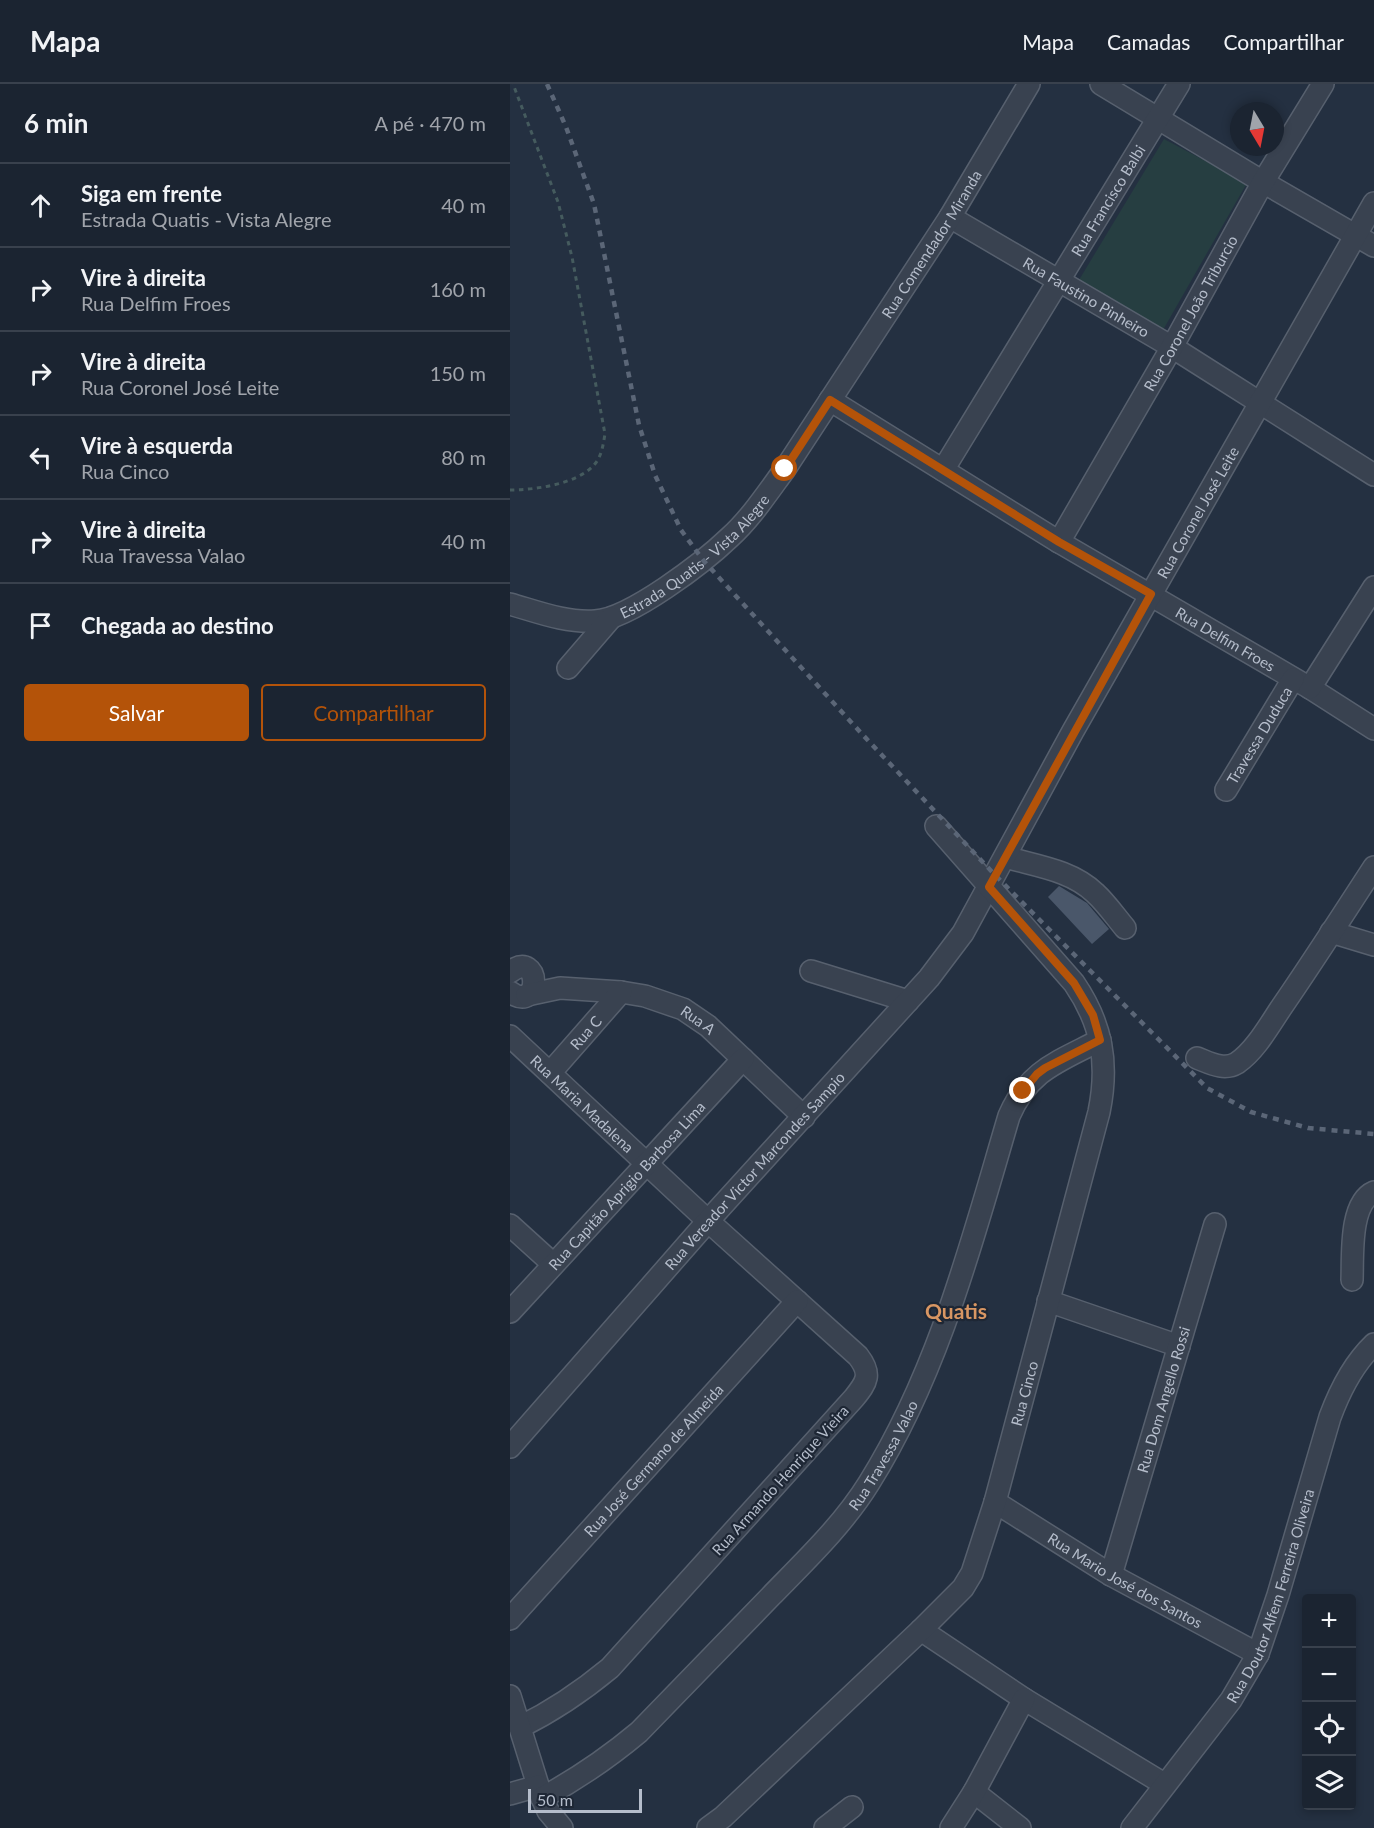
<!DOCTYPE html>
<html lang="pt">
<meta charset="utf-8">
<style>
:root{--surface:#1b2431;--page:#242c39;--text:#f1f3f6;--muted:#a0a4ab;--line:#39414d;--accent:#b45309}
body{margin:0;font-family:Lato,sans-serif;background:var(--page);color:var(--text)}
.controls{position:absolute;right:18px;bottom:18px;display:grid;overflow:hidden;border-radius:6px;box-shadow:0 3px 9px #0003}
.controls button{width:54px;height:54px;display:grid;place-items:center;padding:0;border:0;border-bottom:2px solid var(--line);background:var(--surface);color:var(--text);font:30px sans-serif}
.compass{position:absolute;left:720px;top:18px;width:54px;height:54px;border-radius:50%;background:var(--surface);box-shadow:0 3px 9px #0003;rotate:170deg}
.scale{position:absolute;left:18px;bottom:15px;width:114px;box-sizing:border-box;padding-left:6px;border:3px solid #b5bdcb;border-top:0;font-size:16px;line-height:21px;white-space:nowrap;color:#b5bdcb;-webkit-text-stroke:4px #1e2735;paint-order:stroke}
.stop{position:absolute;width:18px;height:18px;margin:-14px;border:4px solid #b45309;border-radius:50%;background:#fff}
.stop.end{background:#b45309;border-color:#fff;box-shadow:0 2px 6px #0008}
.list{margin:0;padding:0;list-style:none}
h2{display:flex;justify-content:space-between;align-items:center;height:78px;margin:0;padding:0 24px;font-size:26px}
h2 small{font-size:20px;font-weight:400;color:var(--muted)}
.list li{display:grid;grid-template-columns:39px 1fr auto;gap:18px;align-items:center;box-sizing:border-box;height:84px;padding:0 24px;border-top:2px solid var(--line)}
.list b{display:block;font-size:22px;white-space:nowrap}
.list p{margin:0;font-size:20px;white-space:nowrap;color:var(--muted)}
.list em{font-size:20px;font-style:normal;color:var(--muted)}
.actions{display:flex;gap:12px;padding:18px 24px}
.actions a{flex:1;padding:14px 0;border:2px solid var(--accent);border-radius:6px;text-align:center;font-size:21px;color:var(--accent)}
.actions .main{background:var(--accent);color:#fff}
.icon{flex:none;width:33px;height:33px;fill:none;stroke:currentColor;stroke-width:2;stroke-linecap:round;stroke-linejoin:round}
.map{position:relative;flex:none;width:864px;height:1744px;overflow:hidden}
header{display:flex;align-items:center;gap:36px;box-sizing:border-box;height:84px;padding:0 30px;background:var(--surface);border-bottom:2px solid var(--line)}
header strong{font-size:28px}
nav{display:flex;gap:33px;margin-inline-start:auto;font-size:21px}
main{display:flex}
aside{flex:1;background:var(--surface)}
.map>svg:first-child{display:block}
.green{fill:#263e41}
.building{fill:#4a576a}
.lines{fill:none;stroke-linecap:round;stroke-linejoin:round}
.minor-casing{stroke:#57606e;stroke-width:24}
.path{stroke:#455b5e;stroke-width:3;stroke-dasharray:4.5 4.5;stroke-linecap:butt}
.minor{stroke:#394250;stroke-width:21}
.rail{stroke:#5b6677;stroke-width:4.5;stroke-dasharray:6 6;stroke-linecap:butt}
.route{stroke:#b45309;stroke-width:8}
.labels{text-anchor:middle;dominant-baseline:central;stroke-width:4.5;stroke-linejoin:round;paint-order:stroke}
.street-label{font-size:15px;fill:#b5bdcb;stroke:#1e2735}
.district-label{font-size:21px;font-weight:bold;fill:#d89663;stroke:#1e2735}
</style>
<header>
<strong>Mapa</strong>
<nav><a>Mapa</a><a>Camadas</a><a>Compartilhar</a></nav>
</header>
<main>
<aside>
<h2>6 min<small>A pé · 470 m</small></h2>
<ul class="list">
<li><svg class="icon" aria-label="ahead" viewBox="0 0 24 24"><path d="M12 20V5M6 11l6-6 6 6"/></svg><div><b>Siga em frente</b><p>Estrada Quatis - Vista Alegre</p></div><em>40 m</em></li>
<li><svg class="icon" aria-label="right" viewBox="0 0 24 24"><path d="M7 20v-9h11M14 6l5 5-5 5"/></svg><div><b>Vire à direita</b><p>Rua Delfim Froes</p></div><em>160 m</em></li>
<li><svg class="icon" aria-label="right" viewBox="0 0 24 24"><path d="M7 20v-9h11M14 6l5 5-5 5"/></svg><div><b>Vire à direita</b><p>Rua Coronel José Leite</p></div><em>150 m</em></li>
<li><svg class="icon" aria-label="left" viewBox="0 0 24 24"><path d="M17 20v-9H6M10 6l-5 5 5 5"/></svg><div><b>Vire à esquerda</b><p>Rua Cinco</p></div><em>80 m</em></li>
<li><svg class="icon" aria-label="right" viewBox="0 0 24 24"><path d="M7 20v-9h11M14 6l5 5-5 5"/></svg><div><b>Vire à direita</b><p>Rua Travessa Valao</p></div><em>40 m</em></li>
<li><svg class="icon" aria-label="arrive" viewBox="0 0 24 24"><path d="M6 21V4h12l-3 4 3 4H6"/></svg><div><b>Chegada ao destino</b></div></li>
</ul>
<div class="actions"><a class="main">Salvar</a><a>Compartilhar</a></div>
</aside>
<div class="map">
<svg width="864" height="1744" viewBox="0 0 864 1744">
<rect width="100%" height="100%" fill="#243041"/>
<!-- green -->
<path class="green" d="M654 55 737 99 653 246 569 196Z"/>
<!-- building -->
<path class="building" d="M549 802 577 819 599 845 582 860 538 813Z"/>
<g class="lines">
<defs>
<g id="minor">
<path d="M591 0 753 98 864 162"/>
<path id="s1" d="M440 133 662 263 864 391"/>
<path id="s2" d="M320 316 549 458 800 604 864 645"/>
<path id="s3" d="M433 386 669 0"/>
<path id="s4" d="M549 458 662 263 753 98 813 0"/>
<path id="s5" d="M0 520C28 528 56 539 85 537 120 535 194 478 220 453 241 434 258 408 275 385L440 133 519 0"/>
<path d="M58 584 101 534"/>
<path d="M800 604 864 503"/>
<path id="s6" d="M716 706 783 595"/>
<path d="M495 773C526 782 561 786 585 809 596 819 605 832 615 844"/>
<path d="M821 848 864 861"/>
<path d="M301 887 398 917"/>
<path d="M0 888C31 864 32 931 0 908"/>
<path id="s7" d="M17 911 50 904 111 908 135 912 173 925 198 942 294 1033"/>
<path id="s8" d="M0 952 198 1137 348 1272C362 1290 357 1298 344 1314L100 1584C71 1608 43 1627 10 1643"/>
<path d="M687 974C700 979 714 987 727 979 746 966 760 940 773 921 804 876 834 829 864 783"/>
<path id="s9" d="M40 989 111 908"/>
<path d="M0 1141 43 1180"/>
<path d="M842 1196C843 1173 839 1119 864 1108"/>
<path d="M538 1217 669 1262"/>
<path id="s10" d="M0 1228 233 975"/>
<path id="s11" d="M0 1363 198 1137 419 894 453 849 563 647 864 119"/>
<path id="s12" d="M485 1418 601 1491 748 1570"/>
<path id="s13" d="M601 1491 705 1140"/>
<path id="s14" d="M0 1535 287 1217"/>
<path d="M411 1546 514 1615 654 1700"/>
<path d="M0 1612 32 1714 38 1727 52 1744"/>
<path d="M464 1708 510 1744"/>
<path d="M0 1710 28 1702"/>
<path id="s15" d="M32 1714C67 1695 98 1674 129 1648 173 1603 217 1557 261 1512 295 1477 333 1441 359 1399 429 1287 462 1157 499 1032 519 986 548 978 590 956"/>
<path id="s16" d="M198 1744 213 1733 411 1546 453 1504 462 1489 485 1418 589 1028C599 979 592 940 564 899L426 742"/>
<path d="M315 1744 342 1723"/>
<path d="M441 1744 464 1708 514 1615"/>
<path id="s17" d="M622 1744 721 1616 748 1570 768 1511 820 1333C830 1306 843 1280 864 1260"/>
</g>
</defs>
<!-- minor casing -->
<use href="#minor" class="minor-casing"/>
<!-- path -->
<path class="path" d="M0 406C25 406 67 400 84 381 92 372 93 361 95 350L62 173 48 118 3 0"/>
<!-- minor -->
<use href="#minor" class="minor"/>
<!-- rail -->
<path class="rail" d="M37 0 56 43 84 120 129 341 145 391 171 446 193 476 351 649 485 791 697 1004 741 1028 798 1044 864 1050"/>
</g>
<g class="lines">
<!-- route -->
<path class="route" d="M275 385 320 316 549 458 641 510 479 803 564 899 583 931 590 956 535 984 527 990 513 1007"/>
</g>
<g class="labels">
<!-- street labels -->
<g class="street-label">
<text stroke="none"><textPath href="#s3" startOffset="316">Rua Francisco Balbi</textPath></text>
<text stroke="none"><textPath href="#s5" startOffset="604">Rua Comendador Miranda</textPath></text>
<text stroke="none"><textPath href="#s1" startOffset="158">Rua Faustino Pinheiro</textPath></text>
<text stroke="none"><textPath href="#s4" startOffset="264">Rua Coronel João Triburcio</textPath></text>
<text stroke="none"><textPath href="#s11" startOffset="1167">Rua Coronel José Leite</textPath></text>
<text stroke="none"><textPath href="#s5" startOffset="208">Estrada Quatis - Vista Alegre</textPath></text>
<text stroke="none"><textPath href="#s2" startOffset="462">Rua Delfim Froes</textPath></text>
<text stroke="none"><textPath href="#s6" startOffset="64">Travessa Duduca</textPath></text>
<text stroke="none"><textPath href="#s7" startOffset="178">Rua A</textPath></text>
<text stroke="none"><textPath href="#s9" startOffset="54">Rua C</textPath></text>
<text stroke="none"><textPath href="#s8" startOffset="99">Rua Maria Madalena</textPath></text>
<text stroke="none"><textPath href="#s11" startOffset="369">Rua Vereador Victor Marcondes Sampio</textPath></text>
<text stroke="none"><textPath href="#s10" startOffset="172">Rua Capitão Aprigio Barbosa Lima</textPath></text>
<text stroke="none"><textPath href="#s16" startOffset="555">Rua Cinco</textPath></text>
<text stroke="none"><textPath href="#s13" startOffset="183">Rua Dom Angello Rossi</textPath></text>
<text stroke="none"><textPath href="#s15" startOffset="488">Rua Travessa Valao</textPath></text>
<text stroke="none"><textPath href="#s14" startOffset="214">Rua José Germano de Almeida</textPath></text>
<text transform="translate(270 1396) rotate(-48)">Rua Armando Henrique Vieira</text>
<text stroke="none"><textPath href="#s12" startOffset="152">Rua Mario José dos Santos</textPath></text>
<text stroke="none"><textPath href="#s17" startOffset="274">Rua Doutor Alfem Ferreira Oliveira</textPath></text>
</g>
<!-- district labels -->
<g class="district-label">
<text x="446" y="1226">Quatis</text>
</g>
</g>
</svg>
<div class="controls">
<button>+</button>
<button>−</button>
<button><svg class="icon" aria-label="locate" viewBox="0 0 24 24"><circle cx="12" cy="12" r="6"/><path d="M12 2v4M12 18v4M2 12h4M18 12h4"/></svg></button>
<button><svg class="icon" aria-label="layers" viewBox="0 0 24 24"><path d="M12 4l9 5-9 5-9-5zM3 14l9 5 9-5"/></svg></button>
</div>
<svg class="compass" viewBox="-18 -18 36 36"><path d="M0-13l5 13h-10z" fill="#e53935"/><path d="M0 13l5-13h-10z" fill="#a0a4ab"/></svg>
<div class="scale">50 m</div>
<div class="stop" style="left:275px;top:385px"></div>
<div class="stop end" style="left:513px;top:1007px"></div>
</div>
</main>
